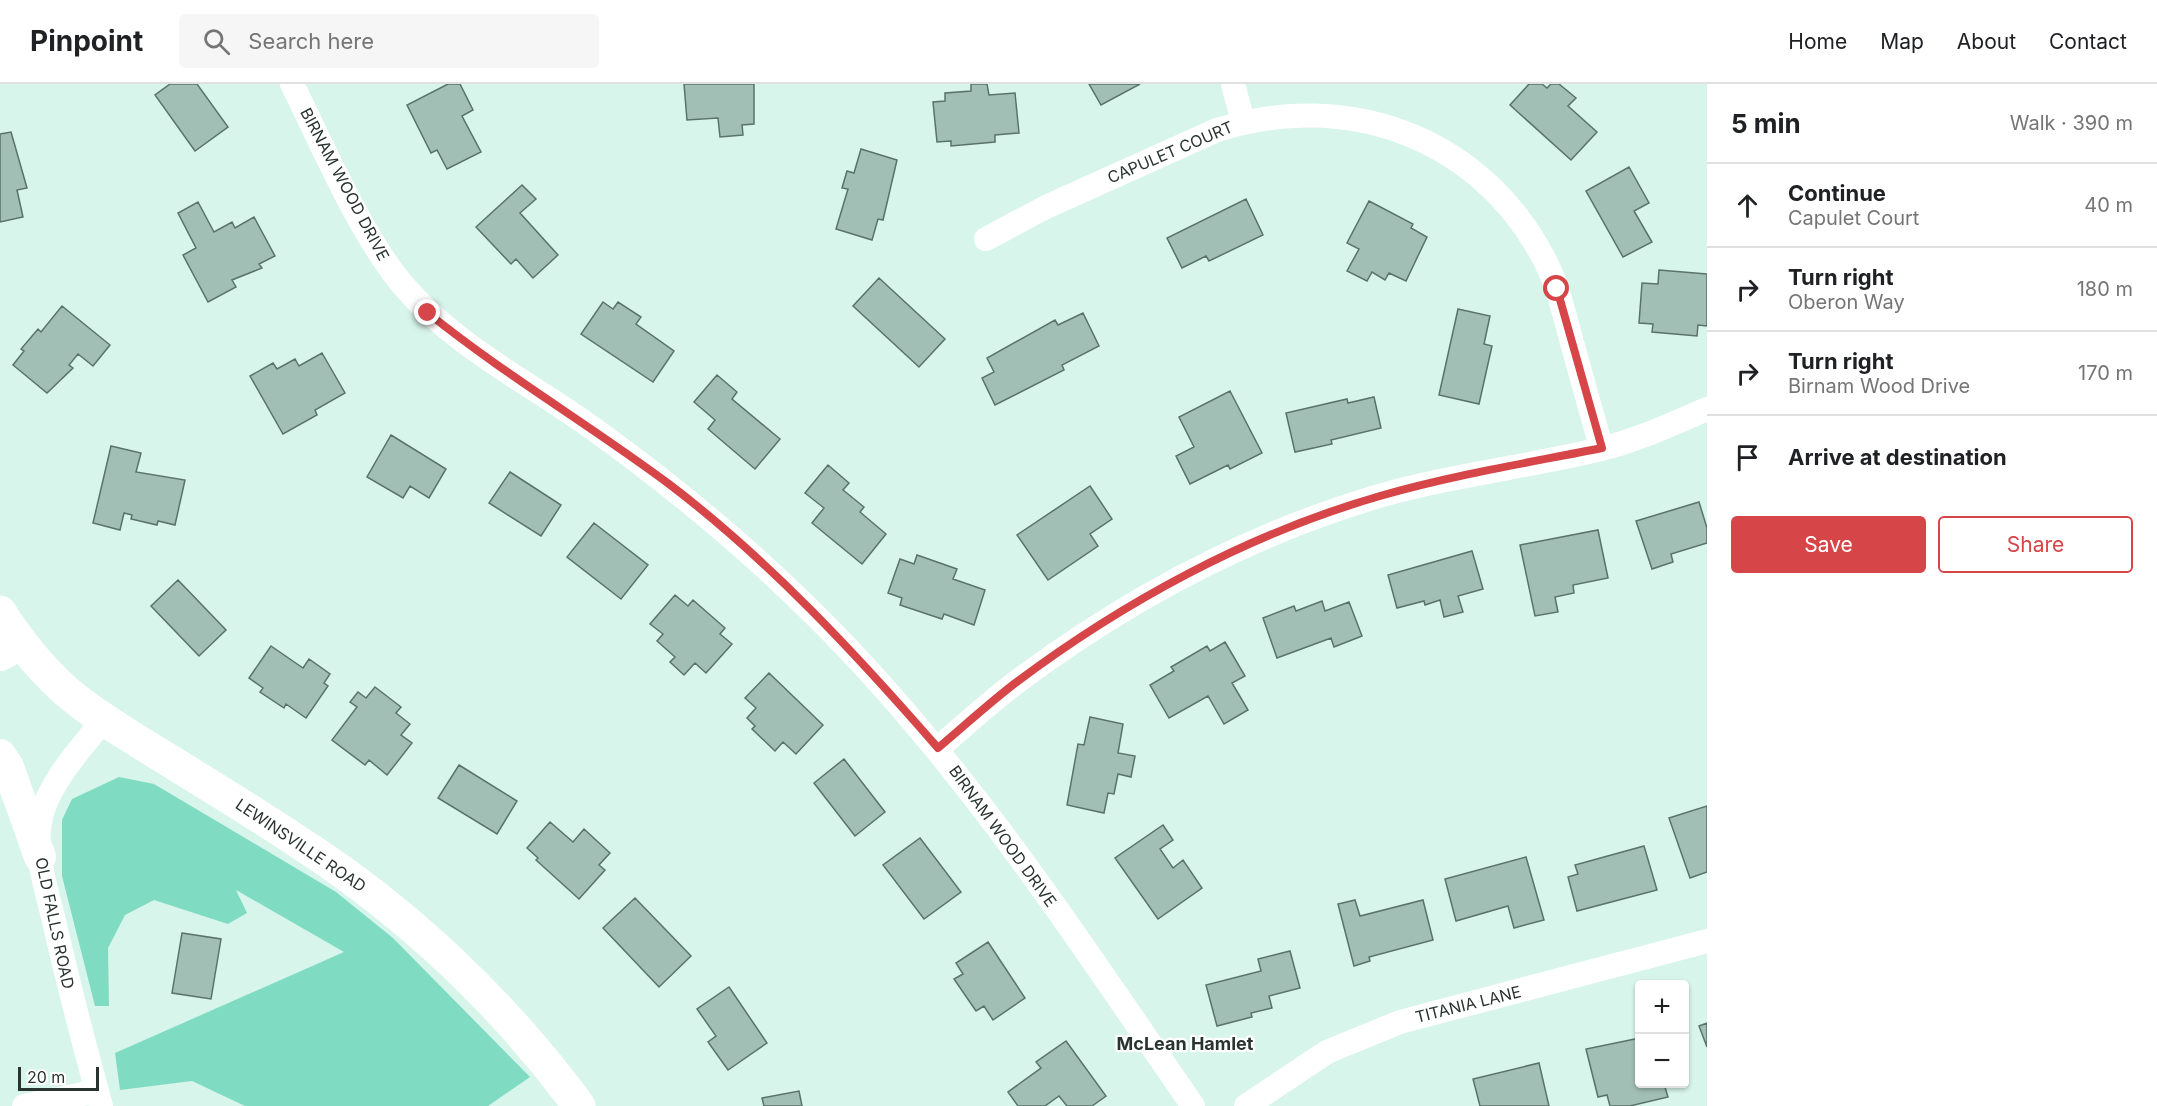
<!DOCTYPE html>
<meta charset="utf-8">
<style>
:root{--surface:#fff;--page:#f6f6f6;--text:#202124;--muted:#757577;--line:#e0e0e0;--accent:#d64649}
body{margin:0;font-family:Inter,sans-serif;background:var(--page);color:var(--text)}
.controls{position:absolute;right:18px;bottom:18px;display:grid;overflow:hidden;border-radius:6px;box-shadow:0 2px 4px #0004}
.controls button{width:54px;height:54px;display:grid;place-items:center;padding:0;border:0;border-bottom:2px solid var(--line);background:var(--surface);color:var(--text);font:30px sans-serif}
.scale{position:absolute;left:18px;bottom:15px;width:81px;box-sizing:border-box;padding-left:6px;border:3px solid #293430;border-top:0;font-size:16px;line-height:21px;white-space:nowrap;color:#293430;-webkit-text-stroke:4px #fff;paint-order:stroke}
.stop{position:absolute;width:18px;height:18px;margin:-14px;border:4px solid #d64649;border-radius:50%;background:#fff}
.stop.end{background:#d64649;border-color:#fff;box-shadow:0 2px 6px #0008}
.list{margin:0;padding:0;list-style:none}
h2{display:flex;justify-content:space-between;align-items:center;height:78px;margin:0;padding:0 24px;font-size:26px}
h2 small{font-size:20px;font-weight:400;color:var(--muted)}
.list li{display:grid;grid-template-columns:39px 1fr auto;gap:18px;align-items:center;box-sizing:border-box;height:84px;padding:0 24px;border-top:2px solid var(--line)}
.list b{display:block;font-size:22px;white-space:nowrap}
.list p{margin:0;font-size:20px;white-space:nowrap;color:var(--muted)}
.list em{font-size:20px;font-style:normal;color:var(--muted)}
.actions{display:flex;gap:12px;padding:18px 24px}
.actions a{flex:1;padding:14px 0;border:2px solid var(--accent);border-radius:6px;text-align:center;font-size:21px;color:var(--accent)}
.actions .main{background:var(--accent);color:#fff}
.icon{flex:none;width:33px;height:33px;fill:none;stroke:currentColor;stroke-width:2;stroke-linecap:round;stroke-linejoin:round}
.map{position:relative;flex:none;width:1707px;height:1022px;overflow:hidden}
header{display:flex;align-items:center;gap:36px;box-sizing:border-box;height:84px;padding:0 30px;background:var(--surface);border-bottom:2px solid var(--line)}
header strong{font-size:28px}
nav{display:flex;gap:33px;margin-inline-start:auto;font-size:21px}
.search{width:420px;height:54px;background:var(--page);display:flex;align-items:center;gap:15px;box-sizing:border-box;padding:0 21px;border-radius:6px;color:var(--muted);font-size:22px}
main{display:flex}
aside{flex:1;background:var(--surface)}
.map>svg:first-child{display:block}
.green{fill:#7fdbc1}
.building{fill:#a2bfb5;stroke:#59736b;stroke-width:1.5}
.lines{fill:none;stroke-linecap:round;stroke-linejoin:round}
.minor{stroke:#fff;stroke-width:24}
.tertiary{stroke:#fff;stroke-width:32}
.secondary{stroke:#fff;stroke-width:33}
.route{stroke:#d64649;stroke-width:8}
.labels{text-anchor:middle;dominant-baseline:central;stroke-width:4.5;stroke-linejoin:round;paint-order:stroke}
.street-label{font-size:16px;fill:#293430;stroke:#fff}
.neighbourhood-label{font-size:18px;font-weight:bold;fill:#293430;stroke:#fff}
</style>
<header>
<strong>Pinpoint</strong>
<div class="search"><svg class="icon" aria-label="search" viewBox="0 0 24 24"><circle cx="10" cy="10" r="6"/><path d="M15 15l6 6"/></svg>Search here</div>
<nav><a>Home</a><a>Map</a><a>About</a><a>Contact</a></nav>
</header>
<main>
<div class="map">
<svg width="1707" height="1022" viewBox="0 0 1707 1022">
<rect width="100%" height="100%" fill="#d8f5eb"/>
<!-- green -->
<path class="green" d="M119 693 154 700 336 808 393 854 530 993 488 1022H245L192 997 120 1006 115 969 344 868 236 806 247 829 228 840 154 816 125 831 108 864 109 922H95L62 792V736L72 715Z"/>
<!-- building -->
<path class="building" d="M170 0H197L228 43 195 67 155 11Z
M448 0H460L473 26 462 32 481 68 447 85 437 66 431 69 407 21Z
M684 0H754V40L742 41 743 51 720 53 718 34 687 36Z
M971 0H987L989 11 1015 9 1019 49 995 51V58L951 62V57L937 58 933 18 945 17V9L971 7Z
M1089 0H1140L1101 21Z
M1529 0H1542L1547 4 1551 0H1559L1576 14 1568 22 1597 48 1571 76 1510 21Z
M11 48 27 104 17 106 23 133 0 138V50Z
M861 65 897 76 883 136 878 135 872 156 836 145 848 105 842 104 847 87 854 89Z
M1629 83 1649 119 1634 127 1652 158 1623 173 1586 107Z
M522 101 536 115 520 129 558 171 533 194 516 175 511 180 476 143Z
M1246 115 1263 151 1209 177 1206 172 1182 184 1167 154Z
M1369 117 1413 140 1411 144 1427 153 1406 197 1389 189 1385 196 1372 188 1367 197 1347 187 1359 165 1347 159Z
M198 118 214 148 232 138 235 144 254 133 275 172 259 180 262 184 232 196 236 203 208 218 183 171 196 164 178 129Z
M1659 186 1707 190V242L1698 241 1697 252 1652 248 1653 240 1639 239 1642 199 1658 200Z
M879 194 945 255 919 283 853 222Z
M603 218 613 225 618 218 641 233 636 240 674 267 653 298 581 250Z
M62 222 110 261 93 282 78 270 69 281 73 284 47 309 13 281 24 267 21 265 38 245 41 248Z
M1458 225 1490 232 1484 260 1492 262 1479 320 1439 311Z
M1083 229 1099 262 1062 281 1064 286 995 321 982 294 994 288 987 274 1055 236 1058 241Z
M322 269 345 309 315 326 317 331 283 350 250 292 273 279 277 285 295 275 299 282Z
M717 291 737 308 732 315 780 355 755 385 708 345 715 336 694 318Z
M1230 307 1262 369 1230 385 1228 381 1190 400 1176 372 1194 363 1179 333Z
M1374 313 1381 344 1331 356 1332 360 1295 368 1286 329 1347 315 1348 319Z
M391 351 446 385 429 414 410 402 403 414 367 393Z
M111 362 141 369 136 388 185 396 175 441 158 437 157 441 131 435 132 431 124 429 120 446 93 439Z
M828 381 849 399 843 406 864 423 860 428 886 450 862 480 812 439 824 424 805 409Z
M510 388 561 421 541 452 489 419Z
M1090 402 1112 435 1090 450 1098 462 1048 496 1017 451Z
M1699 418 1707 444V459L1671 470 1673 478 1652 485 1636 437Z
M594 439 648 481 621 515 567 473Z
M1598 446 1608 494 1573 501 1574 509 1555 513 1558 528 1535 532 1520 461Z
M1472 467 1483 505 1458 512 1463 528 1444 533 1440 516 1425 521 1424 517 1397 524 1388 491Z
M917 471 957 485 953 495 985 506 974 541 944 530 942 535 900 521 902 514 888 509 900 475 914 480Z
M178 496 226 546 199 572 151 522Z
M675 511 688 522 693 516 725 544 720 550 732 560 706 589 695 579 684 591 670 578 675 573 657 557 663 550 650 540Z
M1322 517 1325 527 1349 518 1362 552 1334 563 1331 554 1277 574 1263 534 1294 522 1296 527Z
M1225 558 1245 592 1232 599 1248 626 1224 640 1208 612 1169 634 1150 601 1174 587 1171 583 1207 562 1210 567Z
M271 562 303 584 309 575 330 590 324 599 328 602 306 634 286 620 284 624 260 608 263 604 249 594Z
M769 589 823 641 796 670 783 658 775 667 752 645 755 642 747 634 756 624 745 614Z
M375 603 401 623 396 629 410 640 401 651 412 659 387 691 369 676 365 681 332 656 357 623 350 618 358 608 366 614Z
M1090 633 1123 640 1118 669 1135 672 1131 693 1118 690 1114 710 1108 709 1104 729 1067 721 1078 660 1084 661Z
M844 675 885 728 855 752 814 699Z
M459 681 517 717 497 750 438 714Z
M1707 722V788L1690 794 1669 734Z
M550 738 573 758 584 745 610 769 599 781 605 786 579 815 536 776 538 774 527 764Z
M1163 741 1173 756 1160 765 1173 784 1183 776 1202 804 1158 835 1115 774Z
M920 754 961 808 924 835 883 781Z
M1644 762 1657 806 1577 827 1568 793 1578 790 1575 781Z
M1526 773 1544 836 1514 844 1508 822 1456 837 1445 795Z
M635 814 691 872 659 903 603 844Z
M1355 816 1360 832 1423 816 1433 856 1369 873 1370 877 1354 882 1338 820Z
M182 849 221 855 211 915 172 909Z
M988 858 1025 914 993 936 984 922 976 927 954 895 963 890 956 879Z
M1290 867 1300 904 1269 912 1272 924 1251 929 1252 933 1217 942 1206 901 1261 887 1258 875Z
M729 903 767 959 728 986 708 958 716 952 697 925Z
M1707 939V963L1699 942Z
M1640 954V1000H1664L1668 1013 1630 1022H1610L1607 1011 1598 1013 1586 965Z
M1066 957 1106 1012 1092 1022H1067L1059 1012 1045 1022H1018L1008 1008 1041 984 1036 978Z
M1539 979 1549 1022H1480L1473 995Z
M799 1007 802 1022H764L762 1014Z"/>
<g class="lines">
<!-- minor -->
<path class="minor" d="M292 0C323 62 359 148 402 200 455 263 529 298 595 346 674 403 748 464 817 533 964 679 1076 853 1193 1022
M1233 0 1243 38
M986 155 1046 123 1217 46C1344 6 1475 50 1541 169 1556 195 1563 225 1571 255 1581 291 1591 328 1602 365
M938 664C963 643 988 620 1014 600 1123 518 1247 451 1379 412 1452 391 1527 383 1601 365 1638 356 1672 340 1707 325
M24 1022 97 1007
M101 1022C84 960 68 899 54 837 46 803 32 764 42 729 53 693 82 664 104 635
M1246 1022 1327 968 1400 938 1707 857"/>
<!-- tertiary -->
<path class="tertiary" d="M0 571 21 560
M0 671 8 683 40 773"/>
<!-- secondary -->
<path class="secondary" d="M0 528C19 558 40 584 67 608 94 631 127 650 157 669 206 699 255 729 303 761 409 830 504 920 579 1022"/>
</g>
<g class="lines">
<!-- route -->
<path class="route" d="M428 229C505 291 590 341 669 400 769 476 856 570 938 664 963 643 988 620 1014 600 1123 518 1248 450 1380 412 1453 391 1527 379 1602 364L1557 205"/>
</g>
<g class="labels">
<!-- street labels -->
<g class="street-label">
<text transform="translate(1170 68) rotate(-23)">CAPULET COURT</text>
<text transform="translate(345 100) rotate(62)">BIRNAM WOOD DRIVE</text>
<text transform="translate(1003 752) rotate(54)">BIRNAM WOOD DRIVE</text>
<text transform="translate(301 761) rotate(34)">LEWINSVILLE ROAD</text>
<text transform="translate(55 839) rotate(78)">OLD FALLS ROAD</text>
<text transform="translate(1468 920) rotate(-14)">TITANIA LANE</text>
</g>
<!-- neighbourhood labels -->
<g class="neighbourhood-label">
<text x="1185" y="959">McLean Hamlet</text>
</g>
</g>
</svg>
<div class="controls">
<button>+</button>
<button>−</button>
</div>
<div class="scale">20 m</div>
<div class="stop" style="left:1557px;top:205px"></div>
<div class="stop end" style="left:428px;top:229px"></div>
</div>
<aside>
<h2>5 min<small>Walk · 390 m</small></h2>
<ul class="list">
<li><svg class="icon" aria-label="ahead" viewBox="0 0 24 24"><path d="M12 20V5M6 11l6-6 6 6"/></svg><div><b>Continue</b><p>Capulet Court</p></div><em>40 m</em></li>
<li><svg class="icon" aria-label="right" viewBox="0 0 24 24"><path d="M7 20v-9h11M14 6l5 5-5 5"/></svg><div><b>Turn right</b><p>Oberon Way</p></div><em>180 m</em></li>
<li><svg class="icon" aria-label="right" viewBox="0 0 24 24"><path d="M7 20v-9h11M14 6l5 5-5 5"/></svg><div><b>Turn right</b><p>Birnam Wood Drive</p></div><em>170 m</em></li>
<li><svg class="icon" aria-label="arrive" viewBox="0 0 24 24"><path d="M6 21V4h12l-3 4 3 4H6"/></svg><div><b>Arrive at destination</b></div></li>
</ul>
<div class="actions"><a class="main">Save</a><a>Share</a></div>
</aside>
</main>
